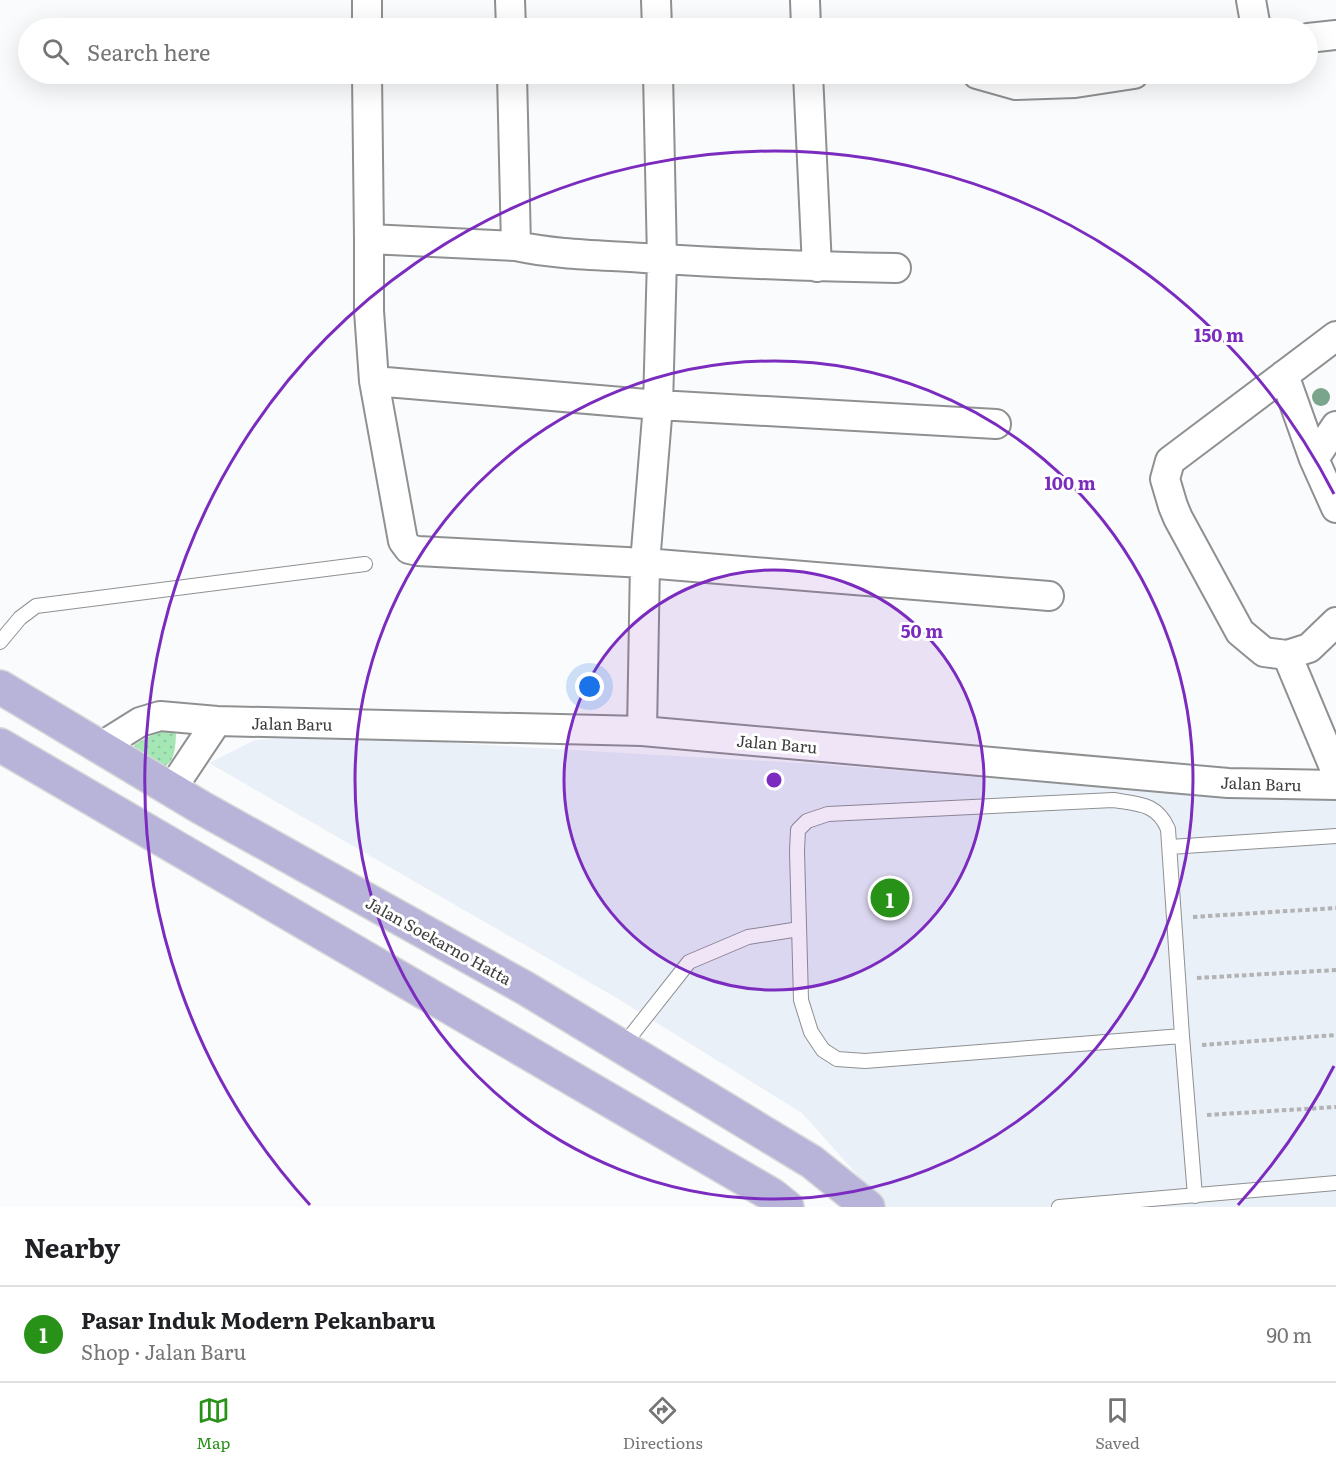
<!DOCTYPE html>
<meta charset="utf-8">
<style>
:root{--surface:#fff;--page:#f6f6f6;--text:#202124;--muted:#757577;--line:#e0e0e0;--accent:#289218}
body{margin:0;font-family:Literata,serif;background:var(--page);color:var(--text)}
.you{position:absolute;left:590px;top:687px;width:21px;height:21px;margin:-15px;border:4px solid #fff;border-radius:50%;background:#1a73e8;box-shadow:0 0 0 9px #1a73e833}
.badge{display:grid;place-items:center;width:39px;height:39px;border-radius:50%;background:var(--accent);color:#fff;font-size:20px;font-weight:700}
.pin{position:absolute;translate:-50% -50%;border:3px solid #fff;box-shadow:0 2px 6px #0006}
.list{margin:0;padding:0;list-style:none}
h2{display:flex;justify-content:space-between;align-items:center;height:78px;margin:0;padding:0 24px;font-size:26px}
h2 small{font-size:20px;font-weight:400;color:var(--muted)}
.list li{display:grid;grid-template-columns:39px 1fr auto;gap:18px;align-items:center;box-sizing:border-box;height:96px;padding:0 24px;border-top:2px solid var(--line)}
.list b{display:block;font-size:22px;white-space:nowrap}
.list p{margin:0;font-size:20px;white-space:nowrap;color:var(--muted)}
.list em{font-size:20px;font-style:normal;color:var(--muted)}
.icon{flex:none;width:33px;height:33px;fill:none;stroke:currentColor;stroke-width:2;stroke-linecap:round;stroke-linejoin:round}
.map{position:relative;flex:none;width:1336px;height:1207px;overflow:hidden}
.search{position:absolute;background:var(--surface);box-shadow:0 6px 24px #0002;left:18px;right:18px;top:18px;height:66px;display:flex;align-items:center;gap:15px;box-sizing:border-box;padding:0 21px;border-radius:33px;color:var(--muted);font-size:22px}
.sheet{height:174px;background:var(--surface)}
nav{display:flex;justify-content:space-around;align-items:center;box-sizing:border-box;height:84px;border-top:2px solid var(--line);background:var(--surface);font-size:16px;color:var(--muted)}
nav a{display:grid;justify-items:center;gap:3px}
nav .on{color:var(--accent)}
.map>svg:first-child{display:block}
.built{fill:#eaf0f8}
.grass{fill:url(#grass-dots)}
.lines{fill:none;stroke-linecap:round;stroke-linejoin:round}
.lane-casing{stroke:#8f9092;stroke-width:16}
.street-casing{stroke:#8f9092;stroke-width:32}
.primary-casing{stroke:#d8d8d8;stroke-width:36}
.path{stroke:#b2b3b4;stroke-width:4;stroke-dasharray:4.5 3;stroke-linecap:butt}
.lane{stroke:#fff;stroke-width:14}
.street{stroke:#fff;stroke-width:28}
.primary{stroke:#b7b3d9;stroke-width:33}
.tree{fill:#7aa48b}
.ring{fill:none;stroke:#7b2cbf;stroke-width:3}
.labels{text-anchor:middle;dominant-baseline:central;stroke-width:6;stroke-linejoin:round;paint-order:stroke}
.street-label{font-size:16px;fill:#3c3d3d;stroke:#fff}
.centre{fill:#7b2cbf;stroke:#fff;stroke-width:3}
.ring-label{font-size:18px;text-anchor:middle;font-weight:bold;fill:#7b2cbf;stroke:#fff;stroke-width:6;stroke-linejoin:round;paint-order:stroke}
</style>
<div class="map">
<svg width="1336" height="1207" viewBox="0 0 1336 1207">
<defs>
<pattern id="grass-dots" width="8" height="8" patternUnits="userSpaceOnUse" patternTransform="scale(1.5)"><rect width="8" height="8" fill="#a5e6b5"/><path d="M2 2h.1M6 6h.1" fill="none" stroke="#8fc69d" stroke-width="1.8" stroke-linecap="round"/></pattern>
</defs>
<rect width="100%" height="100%" fill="#fafbfc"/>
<!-- built -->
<path class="built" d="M330 736 817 764 1243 799 1336 796V1207H886L802 1113 615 997 209 763 255 740Z"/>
<!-- grass -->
<path class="grass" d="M166 730 172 731 176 734C175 755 174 766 152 772L134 745 159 731Z"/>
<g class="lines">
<defs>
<path id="lane" d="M0 642 20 618 36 606 365 564
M1170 847 1336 836
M1182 1036 865 1061 837 1059 823 1050 811 1032 801 1000 797 851 798 830 807 821 828 814 1113 800C1138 804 1157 803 1168 829L1182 1036 1195 1196
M622 1047 689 962 748 937 799 929
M1059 1207 1336 1183"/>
<path id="street" d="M367 0V28
M510 0 511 28
M656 0 657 28
M805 0 806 28
M1251 0 1256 28
M1308 38 1336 35
M367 74 369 239 516 246C558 255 601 255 644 258 728 263 812 267 896 268
M512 74 516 246
M808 74 817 267
M977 74 1016 85 1075 83 1134 74
M369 239V311L374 381 403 541 409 549 418 551 645 563 1049 596
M1284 375 1314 459
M374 381 658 405 996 424
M1336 426 1314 459 1336 508
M1336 622 1309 648 1287 655 1336 772
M1287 655 1264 652 1240 632 1178 518 1173 506 1165 479 1170 461 1336 336
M642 731 645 563 658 405 662 259 658 74
M100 747 140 722 160 716 217 721 642 731 1228 783 1336 785
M171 790 217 721"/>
<path id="primary" d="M0 687 202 808 525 988 812 1162 868 1207
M0 745 772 1195 787 1207"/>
</defs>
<!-- lane casing -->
<use href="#lane" class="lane-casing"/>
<!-- street casing -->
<use href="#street" class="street-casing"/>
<!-- primary casing -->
<use href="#primary" class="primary-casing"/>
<!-- path -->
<path class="path" d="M1193 917 1336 908
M1197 978 1336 970
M1202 1045 1336 1035
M1207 1115 1336 1107"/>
<!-- lane -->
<use href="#lane" class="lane"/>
<!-- street -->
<use href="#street" class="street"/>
<!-- primary -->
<use href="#primary" class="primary"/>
</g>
<!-- trees -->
<circle class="tree" cx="1321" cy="397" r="9"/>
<!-- distance rings -->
<circle cx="774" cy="780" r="210" fill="#7b2cbf" fill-opacity=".12"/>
<g class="ring">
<circle cx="774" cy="780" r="210"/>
<circle cx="774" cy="780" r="419"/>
<path d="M1334 1066A629 629 0 0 1 1238 1205M310 1205A629 629 0 1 1 1334 494"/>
</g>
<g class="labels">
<!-- street labels -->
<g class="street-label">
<text transform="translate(292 723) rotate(1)">Jalan Baru</text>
<text transform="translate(777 743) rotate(5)">Jalan Baru</text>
<text transform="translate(1261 783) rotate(2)">Jalan Baru</text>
<text transform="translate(439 940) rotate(29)">Jalan Soekarno Hatta</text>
</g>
</g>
<circle cx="774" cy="780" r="9" class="centre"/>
<g class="ring-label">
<text x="1219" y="342">150 m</text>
<text x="1070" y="490">100 m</text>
<text x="922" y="638">50 m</text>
</g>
</svg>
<div class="you"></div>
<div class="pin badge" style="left:890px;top:898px">1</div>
<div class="search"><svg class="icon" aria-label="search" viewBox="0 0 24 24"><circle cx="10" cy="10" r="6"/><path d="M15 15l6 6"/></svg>Search here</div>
</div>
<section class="sheet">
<h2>Nearby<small></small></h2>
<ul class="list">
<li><span class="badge">1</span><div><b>Pasar Induk Modern Pekanbaru</b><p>Shop · Jalan Baru</p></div><em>90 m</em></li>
</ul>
</section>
<nav>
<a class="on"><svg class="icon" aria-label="map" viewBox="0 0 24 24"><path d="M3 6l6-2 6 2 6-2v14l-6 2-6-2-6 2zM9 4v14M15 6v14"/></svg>Map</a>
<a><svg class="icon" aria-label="directions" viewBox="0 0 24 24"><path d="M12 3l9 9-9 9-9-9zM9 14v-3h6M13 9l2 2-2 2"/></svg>Directions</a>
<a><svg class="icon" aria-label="saved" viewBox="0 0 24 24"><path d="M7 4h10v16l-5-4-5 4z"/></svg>Saved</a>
</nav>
